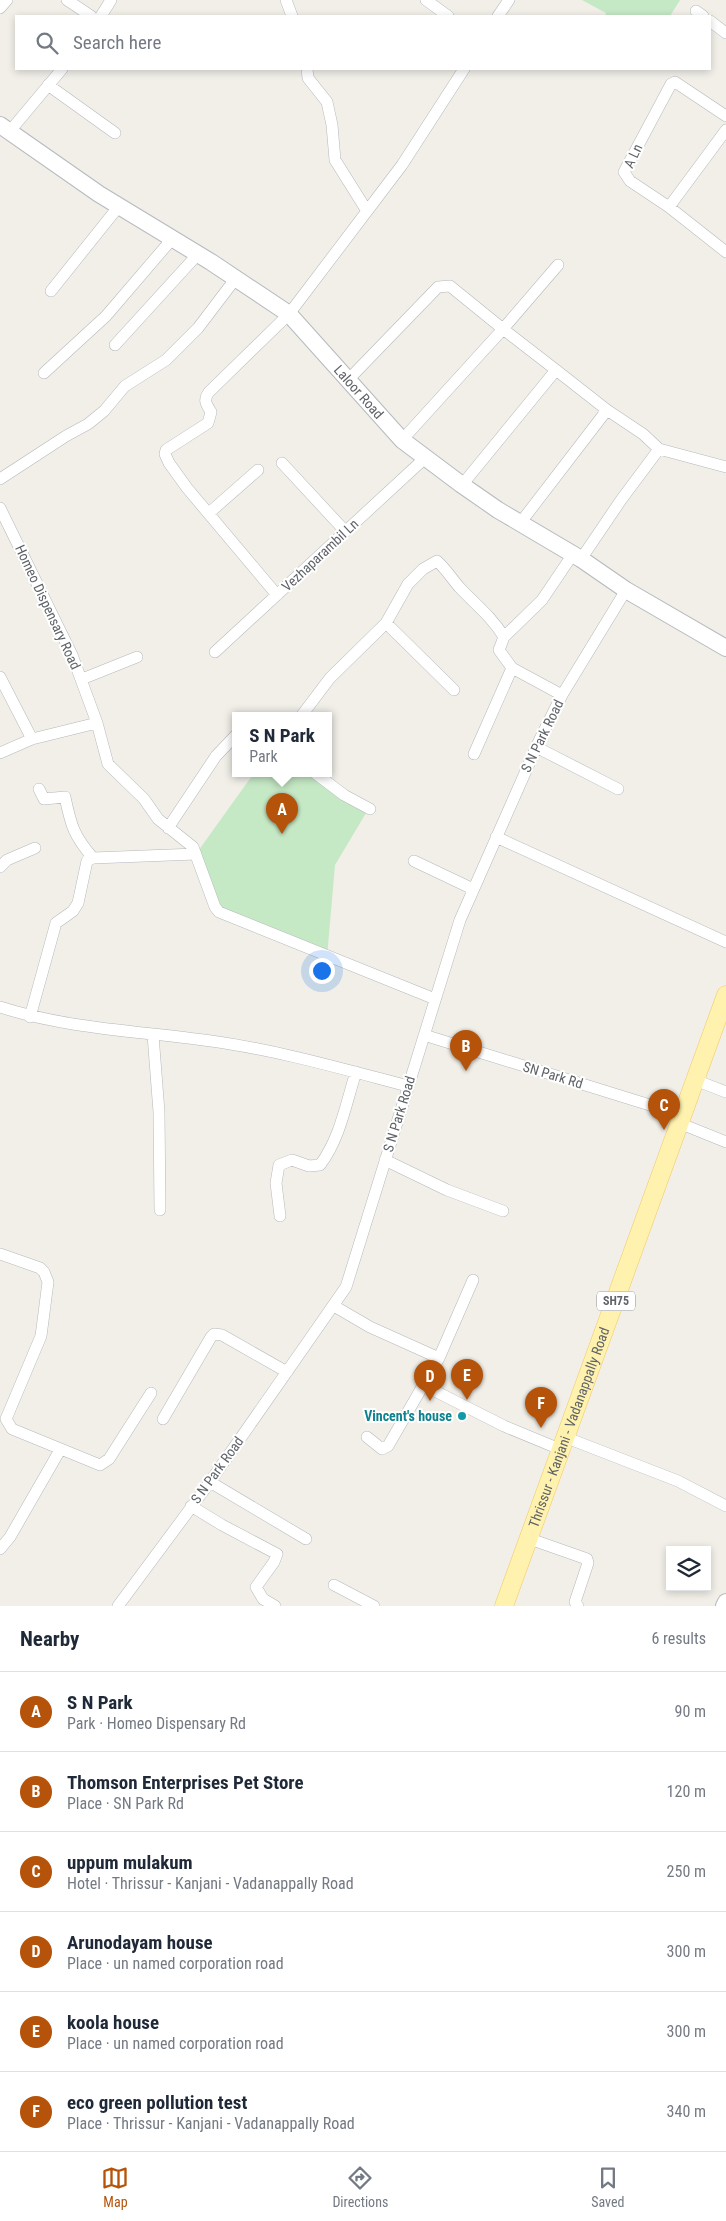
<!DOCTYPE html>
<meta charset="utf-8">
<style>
:root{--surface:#fff;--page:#f2f2f3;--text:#1f2937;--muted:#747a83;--line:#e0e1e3;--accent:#b45309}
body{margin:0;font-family:"Roboto Condensed",sans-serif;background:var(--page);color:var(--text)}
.controls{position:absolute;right:15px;bottom:15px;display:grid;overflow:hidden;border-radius:0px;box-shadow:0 2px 8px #0003}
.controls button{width:45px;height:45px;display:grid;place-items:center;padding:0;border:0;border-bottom:1px solid var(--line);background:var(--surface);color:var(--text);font:25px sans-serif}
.you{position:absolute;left:321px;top:970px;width:18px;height:18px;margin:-12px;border:4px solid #fff;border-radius:50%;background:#1a73e8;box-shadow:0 0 0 8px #1a73e833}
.badge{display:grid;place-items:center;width:32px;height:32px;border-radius:50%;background:var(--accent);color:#fff;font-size:16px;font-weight:700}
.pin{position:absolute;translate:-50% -41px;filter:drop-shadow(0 1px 2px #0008)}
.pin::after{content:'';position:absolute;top:26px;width:18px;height:15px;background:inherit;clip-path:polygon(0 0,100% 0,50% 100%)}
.popup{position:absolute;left:232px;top:712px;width:100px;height:65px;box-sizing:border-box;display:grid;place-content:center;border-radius:0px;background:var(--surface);filter:drop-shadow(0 1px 4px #0005);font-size:16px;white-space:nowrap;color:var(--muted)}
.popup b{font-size:19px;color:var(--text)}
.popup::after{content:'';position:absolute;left:50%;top:100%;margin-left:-10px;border:10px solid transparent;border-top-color:var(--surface)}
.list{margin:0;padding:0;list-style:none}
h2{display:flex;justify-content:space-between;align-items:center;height:65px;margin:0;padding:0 20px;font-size:21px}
h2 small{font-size:16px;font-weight:400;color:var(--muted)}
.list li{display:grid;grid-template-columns:32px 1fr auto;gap:15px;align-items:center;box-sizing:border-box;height:80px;padding:0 20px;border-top:1px solid var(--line)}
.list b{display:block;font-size:19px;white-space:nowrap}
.list p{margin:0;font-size:16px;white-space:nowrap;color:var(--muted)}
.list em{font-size:16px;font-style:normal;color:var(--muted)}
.icon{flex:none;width:28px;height:28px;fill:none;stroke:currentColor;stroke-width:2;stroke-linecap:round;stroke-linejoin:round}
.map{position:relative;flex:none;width:726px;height:1606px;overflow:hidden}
.search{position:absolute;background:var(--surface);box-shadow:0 2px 8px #0003;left:15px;right:15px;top:15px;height:55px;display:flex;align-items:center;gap:12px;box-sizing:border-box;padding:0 18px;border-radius:0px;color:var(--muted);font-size:19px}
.sheet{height:545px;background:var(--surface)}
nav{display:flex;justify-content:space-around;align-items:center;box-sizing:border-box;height:70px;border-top:1px solid var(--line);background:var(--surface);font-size:14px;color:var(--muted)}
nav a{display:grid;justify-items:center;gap:2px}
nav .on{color:var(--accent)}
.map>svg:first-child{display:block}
.green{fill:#c5e8c5}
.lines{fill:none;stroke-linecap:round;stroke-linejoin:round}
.street-casing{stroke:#b5b8bc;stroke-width:12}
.secondary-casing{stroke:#b6babf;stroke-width:18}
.primary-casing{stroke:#f2c960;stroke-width:19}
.street{stroke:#fff;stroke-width:11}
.secondary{stroke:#fff;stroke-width:16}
.primary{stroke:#fff2af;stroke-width:18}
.culture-dot{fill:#0f9aa8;stroke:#fff;stroke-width:2}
.labels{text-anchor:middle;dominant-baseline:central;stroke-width:4;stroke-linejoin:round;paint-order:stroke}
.shield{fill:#fff;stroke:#8f9295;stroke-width:1}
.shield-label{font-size:12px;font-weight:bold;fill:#5f6368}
.street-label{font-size:14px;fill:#5f6368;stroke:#fff}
.culture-label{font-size:14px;font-weight:bold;fill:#0d838f;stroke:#fff;text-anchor:end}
</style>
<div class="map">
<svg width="726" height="1606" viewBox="0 0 726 1606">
<rect width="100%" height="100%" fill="#f1efe8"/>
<!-- green -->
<path class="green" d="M582 0H680L670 16H605L606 13Z
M254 773H310L366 813 335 865 327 957 219 912 196 854Z"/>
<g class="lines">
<defs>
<path id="street" d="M67 0 91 16
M286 0 292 16
M426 0 448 16
M0 8 7 0
M696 11 703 16
M101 16 111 0
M498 16 509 0
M710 21 726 33
M307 69 308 78 327 102 332 125 335 160 367 211
M48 85 115 133
M726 116 675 82 671 84 624 172 630 181 669 207 726 252
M10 131 62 69
M669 207 726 130
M51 291 119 206
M115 345 198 254
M556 370 503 329 558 265
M44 373 106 316 172 239
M348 380 438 287 450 286 503 329 402 440
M659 449 726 467
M282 463 345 531
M0 479 66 436 88 424 104 411 125 386 166 360 198 328 236 278
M462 485 556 370 607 410
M0 508 72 655 97 723 108 764 144 799 158 819 193 847 215 907 219 912 435 999
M209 513 258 470
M521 522 607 410 643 434 659 449 621 500 581 559
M277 595 187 488 169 463 165 454 166 450 208 423 211 412C206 404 203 400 209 392L289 314 402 165 464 69
M386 623 454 690
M215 652 425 458
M0 677 32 739
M82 679 137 657
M562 695 512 668 499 650 504 637 542 600 573 554
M302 715 330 678 386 623 408 584 423 569 437 561C446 569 452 579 460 588 476 605 491 616 504 637
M536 747 618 789
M0 753 32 739 97 723
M474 754 512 668
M315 773 344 795 370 809
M39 789 44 799 65 797C71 826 74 836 93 858
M168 828 216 756 236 735
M496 837 726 942
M414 861 473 889
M0 867 7 860 35 848
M0 1007C68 1029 140 1031 211 1041 277 1050 343 1069 408 1086
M30 1017 56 923 73 911 78 903 87 861 93 858 196 854
M153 1035 159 1112 160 1210
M424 1035 682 1115
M695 1080 726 1092
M679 1123 726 1142
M385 1160 447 1190 503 1211
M280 1216 276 1183 279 1165 292 1160 309 1166 320 1165C340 1139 346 1103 356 1072
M0 1254 40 1268 44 1272 48 1282 41 1336 6 1419 12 1429 100 1465 109 1459 151 1393
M334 1306 370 1327 439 1358
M423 1385 504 1426 562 1450
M163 1419 211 1337 214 1334 222 1335 287 1372
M367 1437 382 1449 388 1446 439 1358 473 1280
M567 1438 678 1481 726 1506
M210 1482 306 1539
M191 1506 222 1525 277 1554 274 1562 256 1587 263 1599 275 1606
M530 1539 587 1559 588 1563 575 1602 578 1606
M0 1549 10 1537 60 1450
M334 1585 374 1606
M118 1606 210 1482 346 1287 460 920 540 739 562 695 626 590"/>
<g id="secondary">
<path id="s1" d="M0 125 99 194 211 262 289 314 402 440 462 485 498 510 581 559 626 590 726 648"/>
<path d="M724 1606 726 1602"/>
</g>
<g id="primary">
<path id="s2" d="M504 1606 726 995"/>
</g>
</defs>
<!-- street casing -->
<use href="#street" class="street-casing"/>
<!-- secondary casing -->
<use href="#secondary" class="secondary-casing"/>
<!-- primary casing -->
<use href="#primary" class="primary-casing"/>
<!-- street -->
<use href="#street" class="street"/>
<!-- secondary -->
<use href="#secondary" class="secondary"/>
<!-- primary -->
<use href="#primary" class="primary"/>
</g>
<!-- markers -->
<circle class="culture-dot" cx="462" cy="1416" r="5"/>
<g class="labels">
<!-- shield labels -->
<rect class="shield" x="597" y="1291.5" width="38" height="19" rx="4"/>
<g class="shield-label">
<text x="616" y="1301">SH75</text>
</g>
<!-- street labels -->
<g class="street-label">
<text transform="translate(633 156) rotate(-65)">A Ln</text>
<text stroke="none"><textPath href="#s1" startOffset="450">Laloor Road</textPath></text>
<text transform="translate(320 555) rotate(-43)">Vezhaparambil Ln</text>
<text transform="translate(48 607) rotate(65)">Homeo Dispensary Road</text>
<text transform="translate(542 736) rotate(-64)">S N Park Road</text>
<text transform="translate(553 1075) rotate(17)">SN Park Rd</text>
<text transform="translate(399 1114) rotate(-73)">S N Park Road</text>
<text stroke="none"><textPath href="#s2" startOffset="190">Thrissur - Kanjani - Vadanappally Road</textPath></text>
<text transform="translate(217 1470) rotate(-54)">S N Park Road</text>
</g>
<!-- culture labels -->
<g class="culture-label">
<text x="452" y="1416">Vincent's house</text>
</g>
</g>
</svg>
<div class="controls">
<button><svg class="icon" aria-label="layers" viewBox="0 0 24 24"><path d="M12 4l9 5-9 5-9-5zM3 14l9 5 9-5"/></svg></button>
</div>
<div class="you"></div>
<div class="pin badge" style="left:282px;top:834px">A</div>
<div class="popup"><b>S N Park</b>Park</div>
<div class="pin badge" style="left:466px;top:1071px">B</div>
<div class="pin badge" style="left:664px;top:1130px">C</div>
<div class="pin badge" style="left:430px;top:1401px">D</div>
<div class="pin badge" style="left:467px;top:1400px">E</div>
<div class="pin badge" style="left:541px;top:1428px">F</div>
<div class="search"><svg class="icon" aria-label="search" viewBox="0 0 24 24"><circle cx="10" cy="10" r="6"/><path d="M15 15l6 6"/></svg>Search here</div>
</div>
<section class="sheet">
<h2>Nearby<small>6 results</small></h2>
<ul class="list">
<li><span class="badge">A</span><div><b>S N Park</b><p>Park · Homeo Dispensary Rd</p></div><em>90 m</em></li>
<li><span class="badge">B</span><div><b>Thomson Enterprises Pet Store</b><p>Place · SN Park Rd</p></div><em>120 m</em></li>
<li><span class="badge">C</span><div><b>uppum mulakum</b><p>Hotel · Thrissur - Kanjani - Vadanappally Road</p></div><em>250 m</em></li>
<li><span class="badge">D</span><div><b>Arunodayam house</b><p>Place · un named corporation road</p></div><em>300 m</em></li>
<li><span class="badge">E</span><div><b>koola house</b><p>Place · un named corporation road</p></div><em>300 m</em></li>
<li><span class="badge">F</span><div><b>eco green pollution test</b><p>Place · Thrissur - Kanjani - Vadanappally Road</p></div><em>340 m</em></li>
</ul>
</section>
<nav>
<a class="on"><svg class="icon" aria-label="map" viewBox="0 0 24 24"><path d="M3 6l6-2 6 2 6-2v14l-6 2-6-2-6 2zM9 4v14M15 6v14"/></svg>Map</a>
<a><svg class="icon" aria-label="directions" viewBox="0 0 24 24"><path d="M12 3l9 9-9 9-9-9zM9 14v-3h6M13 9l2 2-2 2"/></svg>Directions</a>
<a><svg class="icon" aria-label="saved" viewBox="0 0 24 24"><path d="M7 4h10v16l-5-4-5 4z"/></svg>Saved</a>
</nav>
